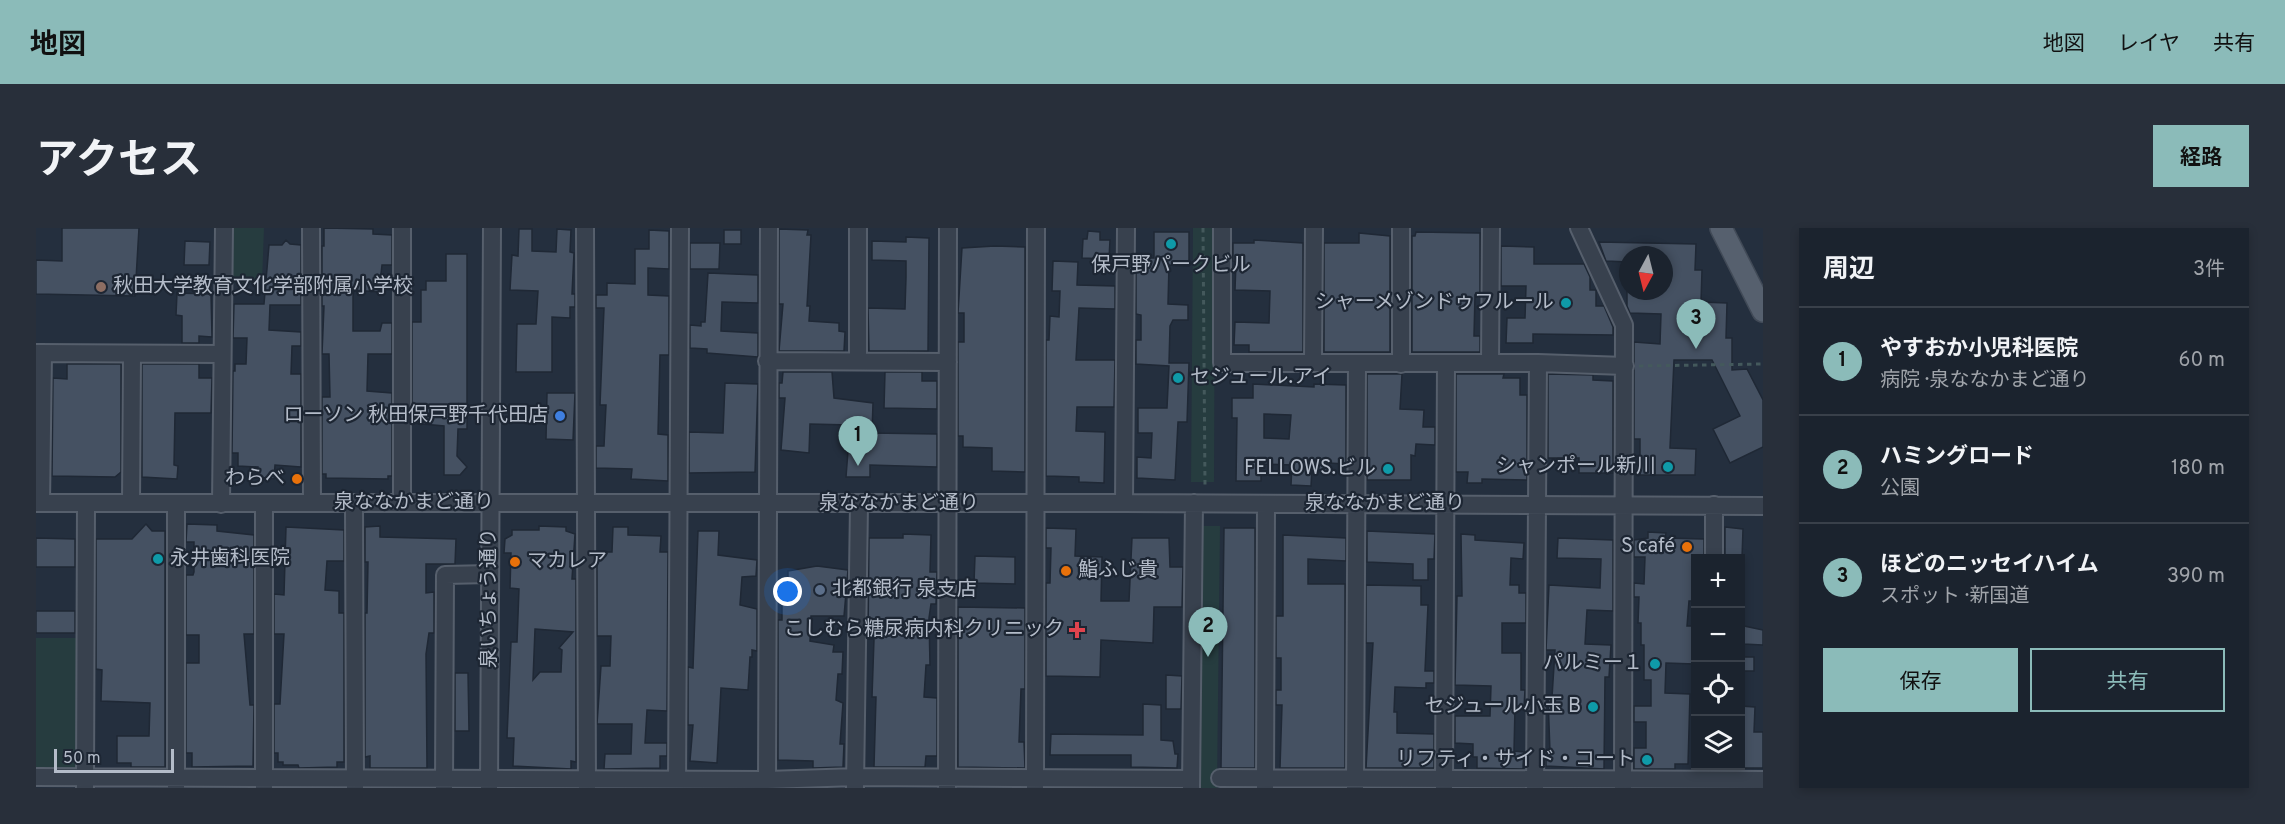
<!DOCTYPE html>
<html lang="ja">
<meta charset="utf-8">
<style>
:root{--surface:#1b232e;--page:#282f3a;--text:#f1f3f6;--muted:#a0a4aa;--line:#39404a;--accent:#8bbbb9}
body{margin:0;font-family:Overpass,"Noto Sans JP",sans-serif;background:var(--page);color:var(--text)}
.controls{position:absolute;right:18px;bottom:18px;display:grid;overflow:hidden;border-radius:0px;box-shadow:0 3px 9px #0003}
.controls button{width:54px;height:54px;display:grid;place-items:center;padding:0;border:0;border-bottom:2px solid var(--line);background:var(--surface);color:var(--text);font:30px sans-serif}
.compass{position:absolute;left:1583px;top:18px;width:54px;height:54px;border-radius:50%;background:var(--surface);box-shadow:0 3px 9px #0003;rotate:187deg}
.scale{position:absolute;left:18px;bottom:15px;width:120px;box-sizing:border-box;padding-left:6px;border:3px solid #b4bcc9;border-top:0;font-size:16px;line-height:21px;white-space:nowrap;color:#b4bcc9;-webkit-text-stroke:4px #1d2633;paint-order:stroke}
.you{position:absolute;left:752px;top:364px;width:21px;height:21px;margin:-15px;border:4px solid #fff;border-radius:50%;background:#1a73e8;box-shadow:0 0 0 9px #1a73e833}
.badge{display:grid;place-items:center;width:39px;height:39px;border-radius:50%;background:var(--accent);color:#111;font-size:20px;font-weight:700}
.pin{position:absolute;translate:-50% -50px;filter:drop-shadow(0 2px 3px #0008)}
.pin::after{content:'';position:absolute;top:32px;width:21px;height:18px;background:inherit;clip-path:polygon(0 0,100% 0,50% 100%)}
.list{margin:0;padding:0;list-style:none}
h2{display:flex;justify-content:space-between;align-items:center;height:78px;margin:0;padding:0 24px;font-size:26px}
h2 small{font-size:20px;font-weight:400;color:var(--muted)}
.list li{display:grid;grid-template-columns:39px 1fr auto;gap:18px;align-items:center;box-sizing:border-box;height:108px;padding:0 24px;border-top:2px solid var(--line)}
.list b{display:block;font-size:22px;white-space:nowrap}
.list p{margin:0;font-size:20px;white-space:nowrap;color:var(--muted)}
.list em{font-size:20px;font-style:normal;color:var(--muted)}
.actions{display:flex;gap:12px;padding:18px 24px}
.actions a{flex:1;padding:14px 0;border:2px solid var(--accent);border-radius:0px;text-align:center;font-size:21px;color:var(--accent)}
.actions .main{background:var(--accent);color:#111}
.icon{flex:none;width:33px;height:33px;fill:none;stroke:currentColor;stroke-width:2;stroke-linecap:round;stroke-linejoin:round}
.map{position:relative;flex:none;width:1727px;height:560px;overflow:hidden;border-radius:0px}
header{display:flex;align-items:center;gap:36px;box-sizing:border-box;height:84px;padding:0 30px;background:var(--accent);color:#111}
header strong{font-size:28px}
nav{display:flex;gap:33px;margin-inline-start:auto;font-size:21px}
.intro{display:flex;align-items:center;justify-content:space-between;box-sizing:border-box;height:144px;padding:0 36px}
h1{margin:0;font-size:42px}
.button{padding:15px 27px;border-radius:0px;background:var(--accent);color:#111;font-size:21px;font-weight:700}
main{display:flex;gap:36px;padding:0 36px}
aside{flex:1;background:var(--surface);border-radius:0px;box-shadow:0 3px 9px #0003}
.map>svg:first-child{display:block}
.green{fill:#263c3f}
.building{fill:#455162;stroke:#1f2835;stroke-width:1.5;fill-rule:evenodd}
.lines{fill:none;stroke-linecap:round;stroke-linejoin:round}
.minor-casing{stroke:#565f6c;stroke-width:20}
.major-casing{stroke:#414a57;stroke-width:24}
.path{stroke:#44595c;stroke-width:3;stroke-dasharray:4.5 4.5;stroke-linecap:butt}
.minor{stroke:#38414e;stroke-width:16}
.major{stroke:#56606e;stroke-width:21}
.culture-dot{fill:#0f9aa8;stroke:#1d2633;stroke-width:2}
.education-dot{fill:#8d6e63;stroke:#1d2633;stroke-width:2}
.shop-dot{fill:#3f7fe0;stroke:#1d2633;stroke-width:2}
.food-dot{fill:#e8710a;stroke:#1d2633;stroke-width:2}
.service-dot{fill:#5c6f8a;stroke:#1d2633;stroke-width:2}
.health-dot{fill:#e0444e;stroke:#1d2633;stroke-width:2}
.labels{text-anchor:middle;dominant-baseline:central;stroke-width:4.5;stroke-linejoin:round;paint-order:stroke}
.poi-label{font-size:20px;fill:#b4bcc9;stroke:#1d2633;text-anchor:end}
.street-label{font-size:20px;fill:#b4bcc9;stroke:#1d2633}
</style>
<header>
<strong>地図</strong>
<nav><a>地図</a><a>レイヤ</a><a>共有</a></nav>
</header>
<div class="intro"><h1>アクセス</h1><a class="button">経路</a></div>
<main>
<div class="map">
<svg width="1727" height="560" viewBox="0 0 1727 560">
<rect width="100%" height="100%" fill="#242f3e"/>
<!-- green -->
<path class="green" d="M197 0H228L226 55H193V5Z
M1157 0H1179L1178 254H1155Z
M1163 298H1184L1181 560H1161Z
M0 410H44V536L39 541 0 540Z"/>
<!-- building -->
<path class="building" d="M26 0H103L99 68 0 66V32L26 33Z
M288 0 337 1V6L356 7V37H346L343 64 318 62 317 68V103H344L346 95H356V126H332L331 163 356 165V248H352V251L290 250V246H286V169H294L293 126H286L288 78H286V18H288Z
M483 1H496V23L520 24 521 1 535 2 534 24 538 25 536 66H539V79H534V90L516 89V144H480L481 96H500L502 63 474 62 476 27 482 28Z
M743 1 772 2 771 7H775L771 78H774L773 93 803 95V103L809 104 808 123H743L747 76H743Z
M613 2 633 3V41L612 40V67L633 68V127H624L622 206 632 207V253L595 251 596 241 560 240V218H568L570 177H564L568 80H560V67H571V55L599 56V21H613Z
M688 2H705V16H688Z
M1052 3 1064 4V12H1074L1073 31 1046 30 1047 11H1051Z
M1118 4H1153V38L1133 37 1132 76 1152 77V92H1137L1134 98 1133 135H1153L1151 194H1142L1139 252 1101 250V229L1115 230 1116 205H1102V180H1131L1133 138 1100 136V112H1105V87L1100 86V30H1118Z
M1380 4 1444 5V67H1439L1438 108H1444V124H1376V8H1379Z
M1323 5 1354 8V124H1288V15H1323Z
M870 9 893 10 892 123H833L832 80 869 81 870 49V33L836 32V13L870 14Z
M250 12 254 16 265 17V77H234L233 102 265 104V118H256L255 146H265V239L239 237 238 251 222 249V239L202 238V225H196L197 143H199V136H210L211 110H197L198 76H228L233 17H246Z
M1218 12 1267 15V124H1213V117H1198L1199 94 1233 95 1234 63 1199 62 1200 34 1197 33V15H1218Z
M149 13 174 14 173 37H148Z
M1563 14 1660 16 1659 42H1666L1665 74 1691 75 1690 110H1696V142L1711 141 1727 172V219L1694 235 1677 201 1704 188 1676 132H1638L1634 220 1660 221 1659 247H1604V211H1598V114L1624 116 1625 86 1594 85 1591 78V63H1628V27H1592V34L1570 33Z
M654 15H684L683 41H654Z
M959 18 989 19V244L956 243V220L927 219V208H922V114H928V85H922L926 20Z
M1465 18 1498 19V36H1548L1554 49V62H1560V78H1568L1577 99V107L1497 106V115H1470L1471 90H1489L1490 58H1465Z
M410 26H431V201H422L421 228 431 239 424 247H408V198L376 195V94H385V62H390V53H410Z
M1017 33 1042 34 1041 57 1079 58V81L1043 80 1040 132H1079L1078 179H1041L1040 203 1069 204 1068 255 1043 254V249L1010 248V112H1013L1014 88 1023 89 1024 63H1016Z
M672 45 722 47V75L686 74 685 103 722 105V129L671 125V121L654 120V97L665 98V94H669Z
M141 65 175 66 176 109 163 108V115H146V88L140 87Z
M31 136H85V244L79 249 16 248 17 150 31 151Z
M106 136H163V150H176L175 185H139L138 237 142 238 141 251 106 249Z
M747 144H796L798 170 837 175 836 205 901 206V239L834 237V249H810L814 197 774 196 773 225 745 222 749 170H743V155H746Z
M849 144H886V153H901V181L848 180Z
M1331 146H1366L1364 181 1388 182 1387 199H1399V217L1380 216 1379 228 1375 227V252H1331Z
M1420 146H1468L1467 150H1484V167H1491V252L1446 251V255H1431L1432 244H1420Z
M1512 146 1557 147V152L1577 153V245H1543V230H1512Z
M689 155 722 156 719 244 653 245V204L687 205Z
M1217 156 1278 159V156L1310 157V236L1293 235V243L1276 241 1275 258 1255 257 1256 237 1225 236V253H1200L1201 190H1196V170H1217ZM1228 186 1255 187 1253 211 1228 210Z
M511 165H539L537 212 510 211Z
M110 296 116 303H129V539H95V535H81V508H113L114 475 65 473 66 442 60 441V311H96Z
M151 296 181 297V303L218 307V406H208L214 477H218L217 538 156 539V525H150V435H163V407H150V347H157L158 344V314H150Z
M344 298V309L420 311 419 336H390V365L398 364V405H393L390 426 391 540H334V528L329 529V385H331L332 334H329V299Z
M503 298 530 299V303L539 306 536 351H540V534L535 533V541L477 538 478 510H471L475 414H481L483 361 474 360 475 325H468L469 311 476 307V302H503ZM499 401 537 404 523 420 526 422 525 444H504L497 452Z
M250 299 308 302V333H291L289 362 303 363V385H308V534H301V539L263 540 262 537H247V534H242V525H238V476H244L248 406H238V366L248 367Z
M577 299H592V307L625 308 624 324H632L631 483 611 482 609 515H631V528H624V540L568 541 569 526H595L596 496H561L565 438H574L575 408H561V324H576Z
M1689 299 1707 301 1706 330 1689 329Z
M1010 300 1040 301 1039 328 1066 329 1065 373H1093L1096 310H1133L1134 339H1147L1146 379H1118L1117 415 1065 412 1064 449 1010 448V355H1014L1015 320H1010Z
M1188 300H1219V540H1185Z
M662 303H683L682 327 721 332 720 348 706 349 704 377 721 381V423L716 422V429H714L712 462 685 460 681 535 654 533 657 497H652V439L657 440Z
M1331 303 1399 306 1398 331H1392V352H1377V336L1331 334Z
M1612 304 1630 305 1629 310 1668 311V328H1659V373H1653L1651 398H1658L1659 436 1630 435 1629 465 1654 466 1652 536H1639V541H1598V520H1610V494H1598V478H1615V452H1608V417H1605V395H1602L1603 369H1598V355L1608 356 1609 329H1598V312L1612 310Z
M867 306 895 307 894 344H901L900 376H895L893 390 894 437H890L888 469 901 470V528H890L889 539H838L840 469H836L838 411H832L833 310H867Z
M1425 306 1439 307V312L1488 315 1487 331 1475 330 1474 357H1483V365H1490V395H1466V425H1485V462H1489L1488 479H1479L1478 523 1488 524 1487 541 1441 540V529H1437V516L1419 515V488H1454L1455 458 1419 457 1421 368H1426Z
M1247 307 1310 310V333L1272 331V356H1309V540H1244L1246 477H1240V462H1245V430H1240V388H1247Z
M0 310 39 311V339H0Z
M1522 310 1577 312V383L1551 382 1549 416 1575 417 1573 449H1569L1568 541 1510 538V524H1514L1512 469H1516L1519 422H1510L1513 357 1564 360 1565 331 1521 330Z
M939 328 979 329V356L938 355Z
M781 338 812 342 808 388H775L774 413 798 417 797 424H807L806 446H802L800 472 807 475 804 516H808L807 539 777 540V533L742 532V392H746V368H752V343Z
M1330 357 1385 358V377H1392L1389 443H1398V455H1390V460L1359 459 1358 484H1361V505L1398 506V540H1330L1337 415H1330Z
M922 379 989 380V461H985L983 514H988L989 540 922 539Z
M0 383H39V405H0Z
M1708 398 1727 402V417L1707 416Z
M1704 429H1718V443H1704Z
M419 445H432L433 503H419Z
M1130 447 1146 448 1145 481H1130Z
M1107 476 1125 477V512L1137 513 1139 526H1142L1141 540 1095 539V527H1014L1015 506 1107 507Z
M1704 478 1719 479 1718 504H1727V540H1704Z"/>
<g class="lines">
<defs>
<path id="minor" d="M275 0 276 275
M366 0V274
M549 0 551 560
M1186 0V135H1502L1589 138
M1543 0 1588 97 1587 560
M0 125 185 126
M731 133 912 134
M822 133V0
M1277 134 1278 0
M1454 135 1455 0
M1365 136V0
M0 275H1088L1727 278
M5 275 7 125
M95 275 96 126
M228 275V559
M318 275 319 559
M1088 275 1090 0
M185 276 188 0
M1678 331V277
M0 549 731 552 820 549 1155 551
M1184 550 1727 552
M49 559 50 276
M408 559 409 347 454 346
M453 559 456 0
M819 559 823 276
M1408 559 1410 136
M140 560V276
M641 560 644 0
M731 560 733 0
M911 560 912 0
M999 560 1000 0
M1155 560 1158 275
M1229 560 1230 276
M1319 560 1321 135
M1499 560 1502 135"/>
<path id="major" d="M1685 0 1727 83"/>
</defs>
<!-- minor casing -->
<use href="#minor" class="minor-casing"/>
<!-- major casing -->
<use href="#major" class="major-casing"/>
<!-- path -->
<path class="path" d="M1167 0 1169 259
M1603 138 1727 136"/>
<!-- minor -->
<use href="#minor" class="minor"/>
<!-- major -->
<use href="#major" class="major"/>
</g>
<!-- markers -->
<g class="culture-dot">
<circle cx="1135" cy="16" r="6"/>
<circle cx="1530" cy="75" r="6"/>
<circle cx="1142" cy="150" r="6"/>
<circle cx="1632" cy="239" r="6"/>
<circle cx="1352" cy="241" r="6"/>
<circle cx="122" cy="331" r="6"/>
<circle cx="1619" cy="436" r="6"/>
<circle cx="1557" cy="479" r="6"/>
<circle cx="1611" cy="532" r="6"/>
</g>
<circle class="education-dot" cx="65" cy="59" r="6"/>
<circle class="shop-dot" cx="524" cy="188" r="6"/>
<g class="food-dot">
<circle cx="261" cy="251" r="6"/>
<circle cx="1651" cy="319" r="6"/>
<circle cx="479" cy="334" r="6"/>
<circle cx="1030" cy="343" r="6"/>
</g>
<circle class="service-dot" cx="784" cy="362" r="6"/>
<path class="health-dot" d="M1038 393h6v6h6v6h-6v6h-6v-6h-6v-6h6z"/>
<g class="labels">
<!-- poi labels -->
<g class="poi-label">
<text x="1135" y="38" text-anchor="middle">保戸野パークビル</text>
<text x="77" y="59" text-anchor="start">秋田大学教育文化学部附属小学校</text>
<text x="1518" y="75">シャーメゾンドゥフルール</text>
<text x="1154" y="150" text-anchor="start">セジュール.アイ</text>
<text x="512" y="188">ローソン 秋田保戸野千代田店</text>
<text x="1620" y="239">シャンポール新川</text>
<text x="1340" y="241">FELLOWS.ビル</text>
<text x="249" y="251">わらべ</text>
<text x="1639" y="319">S café</text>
<text x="134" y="331" text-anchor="start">永井歯科医院</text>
<text x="491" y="334" text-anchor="start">マカレア</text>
<text x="1042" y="343" text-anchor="start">鮨ふじ貴</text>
<text x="796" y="362" text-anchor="start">北都銀行 泉支店</text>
<text x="1028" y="402">こしむら糖尿病内科クリニック</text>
<text x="1607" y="436">パルミー１</text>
<text x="1545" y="479">セジュール小玉 B</text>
<text x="1599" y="532">リフティ・サイド・コート</text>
</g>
<!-- street labels -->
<g class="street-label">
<text x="378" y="275">泉ななかまど通り</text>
<text x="863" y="276">泉ななかまど通り</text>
<text x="1349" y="276">泉ななかまど通り</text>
<text transform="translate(454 370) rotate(-90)">泉いちょう通り</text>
</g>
</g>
</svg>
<div class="controls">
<button>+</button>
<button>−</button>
<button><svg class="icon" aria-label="locate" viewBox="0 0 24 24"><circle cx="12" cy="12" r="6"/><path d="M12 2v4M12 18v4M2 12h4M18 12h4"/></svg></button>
<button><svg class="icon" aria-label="layers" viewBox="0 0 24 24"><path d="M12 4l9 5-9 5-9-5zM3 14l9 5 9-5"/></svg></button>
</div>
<svg class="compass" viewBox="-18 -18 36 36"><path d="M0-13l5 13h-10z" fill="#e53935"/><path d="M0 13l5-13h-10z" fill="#a0a4aa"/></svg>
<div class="scale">50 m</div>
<div class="you"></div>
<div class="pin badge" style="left:822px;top:238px">1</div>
<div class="pin badge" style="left:1172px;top:429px">2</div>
<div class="pin badge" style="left:1660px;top:121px">3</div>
</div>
<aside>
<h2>周辺<small>3件</small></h2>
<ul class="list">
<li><span class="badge">1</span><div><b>やすおか小児科医院</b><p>病院 · 泉ななかまど通り</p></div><em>60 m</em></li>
<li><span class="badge">2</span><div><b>ハミングロード</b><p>公園</p></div><em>180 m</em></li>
<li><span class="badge">3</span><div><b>ほどのニッセイハイム</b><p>スポット · 新国道</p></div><em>390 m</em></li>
</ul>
<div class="actions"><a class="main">保存</a><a>共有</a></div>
</aside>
</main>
